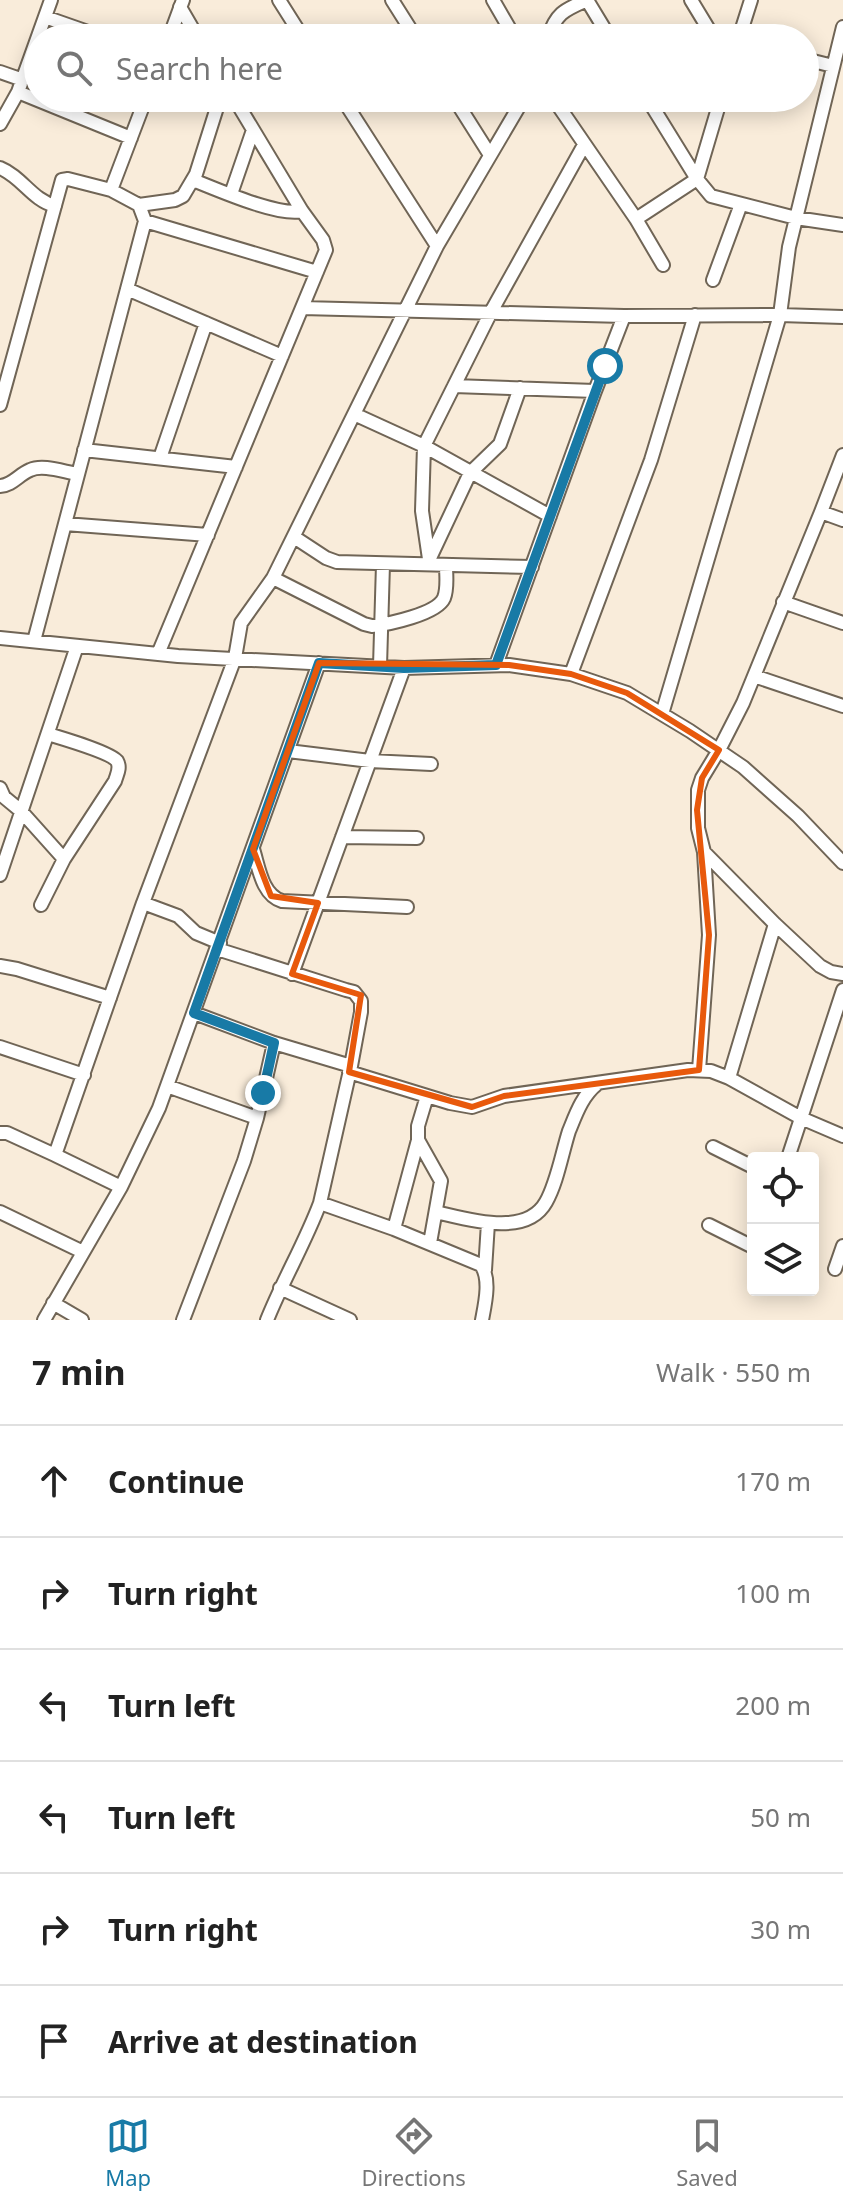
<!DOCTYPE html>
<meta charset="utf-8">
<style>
:root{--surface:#fff;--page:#f2f2f2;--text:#222;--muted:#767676;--line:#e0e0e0;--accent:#187aa6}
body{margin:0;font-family:"Noto Sans",sans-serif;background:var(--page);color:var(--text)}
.controls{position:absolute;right:24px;bottom:24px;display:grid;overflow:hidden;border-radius:8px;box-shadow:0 4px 20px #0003}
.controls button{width:72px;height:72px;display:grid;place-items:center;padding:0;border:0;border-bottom:2px solid var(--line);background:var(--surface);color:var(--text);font:40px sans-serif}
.stop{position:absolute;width:24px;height:24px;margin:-18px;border:6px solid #187aa6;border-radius:50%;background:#fff}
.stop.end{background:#187aa6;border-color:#fff;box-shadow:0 2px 8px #0008}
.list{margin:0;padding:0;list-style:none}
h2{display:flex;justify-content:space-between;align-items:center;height:104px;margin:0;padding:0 32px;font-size:34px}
h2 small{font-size:26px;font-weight:400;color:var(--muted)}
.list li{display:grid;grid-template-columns:52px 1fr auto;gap:24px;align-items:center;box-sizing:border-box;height:112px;padding:0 32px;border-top:2px solid var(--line)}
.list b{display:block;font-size:30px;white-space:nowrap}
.list em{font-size:26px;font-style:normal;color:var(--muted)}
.icon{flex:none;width:44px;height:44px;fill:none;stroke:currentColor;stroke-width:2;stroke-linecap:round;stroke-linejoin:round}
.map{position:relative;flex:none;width:843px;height:1320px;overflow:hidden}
.search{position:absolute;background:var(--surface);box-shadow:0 4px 20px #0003;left:24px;right:24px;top:24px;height:88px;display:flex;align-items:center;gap:20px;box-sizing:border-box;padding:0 28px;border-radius:44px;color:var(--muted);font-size:30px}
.sheet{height:776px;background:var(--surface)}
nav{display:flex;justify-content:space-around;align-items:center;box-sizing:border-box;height:112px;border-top:2px solid var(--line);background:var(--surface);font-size:22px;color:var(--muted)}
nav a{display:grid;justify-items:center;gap:4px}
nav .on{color:var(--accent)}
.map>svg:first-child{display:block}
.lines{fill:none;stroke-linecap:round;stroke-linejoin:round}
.minor-casing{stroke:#706556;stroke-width:16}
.minor{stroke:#fff;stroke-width:12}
.route{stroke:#187aa6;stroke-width:10}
.marked{fill:none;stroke:#e8590c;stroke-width:6;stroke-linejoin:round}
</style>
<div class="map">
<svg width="843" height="1320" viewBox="0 0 843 1320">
<rect width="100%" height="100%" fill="#f9ecda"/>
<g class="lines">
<defs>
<path id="minor" d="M279 0 303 38
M392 0 416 38
M493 0 515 38
M691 0 714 38
M180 7 198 38
M45 17 105 38
M169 38 183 0
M548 38C556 13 564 10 587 0L610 38
M739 38 751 0
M805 59 833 66
M0 72 23 80
M18 92 131 138
M342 98 437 246
M454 98 490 155
M553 98 636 219 663 265
M647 98 697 179 711 196 796 218 843 225
M0 124 18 92 51 0
M0 168C22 177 32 200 55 206
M193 180C216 189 279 217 302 211
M111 190 146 98
M231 194 253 130
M636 219 697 179 721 98
M145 221 317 272
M713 280 741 204
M127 289 282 356
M302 308 624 316 780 315 843 317
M454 386 595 391
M0 405 62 180 68 179 111 190 139 205 175 200 183 196 196 174 220 98
M354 414 424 446 550 516
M84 450 236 467
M160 458 206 323
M0 486C13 485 18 475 30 470 43 464 64 472 78 474
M821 512 843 520
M65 524 208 535
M294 537 326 558 337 562 532 567
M430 558 470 473 500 444 520 388
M429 559 422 511 424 446 491 312 584 145
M273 578 364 624 372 626C389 624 437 614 444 598 448 588 446 576 446 565
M783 602 843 623
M0 638 178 656 404 668 509 665 571 674 627 693 690 731 743 767 798 816 843 863
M34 641 145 221 139 205
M158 654 326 250 323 240 302 211 234 98
M496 665 595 391 624 316
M380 666 383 564
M571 674 651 460 695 315
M754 676 843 706
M662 714 780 315 789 247 843 27
M288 751 370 761 431 764
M0 788 4 797 21 811 64 859
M342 837 417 838
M253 849C259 868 262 895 282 901L407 907
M704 852 775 924 820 966 831 972 843 974
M0 875 77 646
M143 903 178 916 196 933 220 943
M41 905 64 859 115 781C117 774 121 768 117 761 110 752 61 738 48 734
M775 924 729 1078 801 1118 843 1136
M217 949 346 990 354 992 361 1001V1012L351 1066 320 1203C305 1243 283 1280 267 1320
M0 966 17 969 110 998
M292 974 404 668
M194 1013 274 1043 351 1066
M0 1047 84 1075
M699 1070 709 935 704 852 698 828V790L702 778 719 750 743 703 821 512 843 455
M349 1072 450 1103 472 1107 504 1096 688 1070 711 1071 729 1078
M167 1086 257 1118
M427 1096 418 1126V1140L441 1181 430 1243
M0 1133H7L55 1155 143 903 235 658 241 623 273 578 437 246 524 98
M713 1147 753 1167
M55 1155 121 1187
M788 1158 843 990
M320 1203 394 1229 481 1265C491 1279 485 1304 482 1320
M0 1212 83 1252
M436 1212C467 1219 526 1238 546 1202 557 1183 562 1153 569 1131 576 1114 582 1096 597 1084
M709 1225 753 1247
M394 1229 418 1140
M835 1269 843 1246
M485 1270 488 1223
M280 1288 350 1320
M53 1303 82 1320
M44 1320 121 1187 159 1108 319 663
M183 1320 244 1161 257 1118 274 1043"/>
</defs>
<!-- minor casing -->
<use href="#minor" class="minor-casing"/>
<!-- minor -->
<use href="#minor" class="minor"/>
</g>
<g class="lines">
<!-- route -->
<path class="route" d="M263 1093 274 1043 194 1013 319 663 404 668 496 665 605 366"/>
</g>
<!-- marked area -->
<path class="marked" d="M319 663 509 665 571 674 627 693 719 750 702 778 697 810 709 935 699 1070 504 1096 472 1107 349 1072 361 995 292 974 318 903 271 896 253 849Z"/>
</svg>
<div class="controls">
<button><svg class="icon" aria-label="locate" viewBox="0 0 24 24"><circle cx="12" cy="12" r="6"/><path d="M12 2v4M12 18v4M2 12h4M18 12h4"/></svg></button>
<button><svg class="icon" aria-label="layers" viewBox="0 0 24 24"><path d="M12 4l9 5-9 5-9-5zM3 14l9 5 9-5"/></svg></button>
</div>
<div class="stop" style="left:605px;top:366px"></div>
<div class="stop end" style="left:263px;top:1093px"></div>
<div class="search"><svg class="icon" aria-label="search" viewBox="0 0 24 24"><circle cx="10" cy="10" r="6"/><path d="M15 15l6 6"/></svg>Search here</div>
</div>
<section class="sheet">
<h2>7 min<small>Walk · 550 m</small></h2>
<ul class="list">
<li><svg class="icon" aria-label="ahead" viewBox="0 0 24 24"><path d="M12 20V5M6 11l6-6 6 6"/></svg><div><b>Continue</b></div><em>170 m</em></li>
<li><svg class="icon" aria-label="right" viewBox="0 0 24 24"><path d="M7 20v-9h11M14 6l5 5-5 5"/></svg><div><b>Turn right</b></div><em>100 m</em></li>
<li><svg class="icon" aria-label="left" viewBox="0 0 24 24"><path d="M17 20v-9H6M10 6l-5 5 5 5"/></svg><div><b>Turn left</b></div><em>200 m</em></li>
<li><svg class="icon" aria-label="left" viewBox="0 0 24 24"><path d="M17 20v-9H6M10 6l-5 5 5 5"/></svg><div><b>Turn left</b></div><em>50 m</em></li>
<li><svg class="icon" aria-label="right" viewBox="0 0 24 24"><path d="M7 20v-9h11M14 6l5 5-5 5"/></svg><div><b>Turn right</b></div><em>30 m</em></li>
<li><svg class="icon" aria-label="arrive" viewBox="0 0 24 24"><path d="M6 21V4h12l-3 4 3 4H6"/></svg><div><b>Arrive at destination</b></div></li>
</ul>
</section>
<nav>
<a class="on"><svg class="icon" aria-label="map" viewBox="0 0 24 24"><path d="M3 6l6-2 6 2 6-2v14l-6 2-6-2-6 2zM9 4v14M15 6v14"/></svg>Map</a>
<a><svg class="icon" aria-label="directions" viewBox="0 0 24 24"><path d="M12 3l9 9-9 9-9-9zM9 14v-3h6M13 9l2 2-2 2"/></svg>Directions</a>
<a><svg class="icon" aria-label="saved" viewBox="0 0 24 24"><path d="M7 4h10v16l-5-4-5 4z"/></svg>Saved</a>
</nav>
